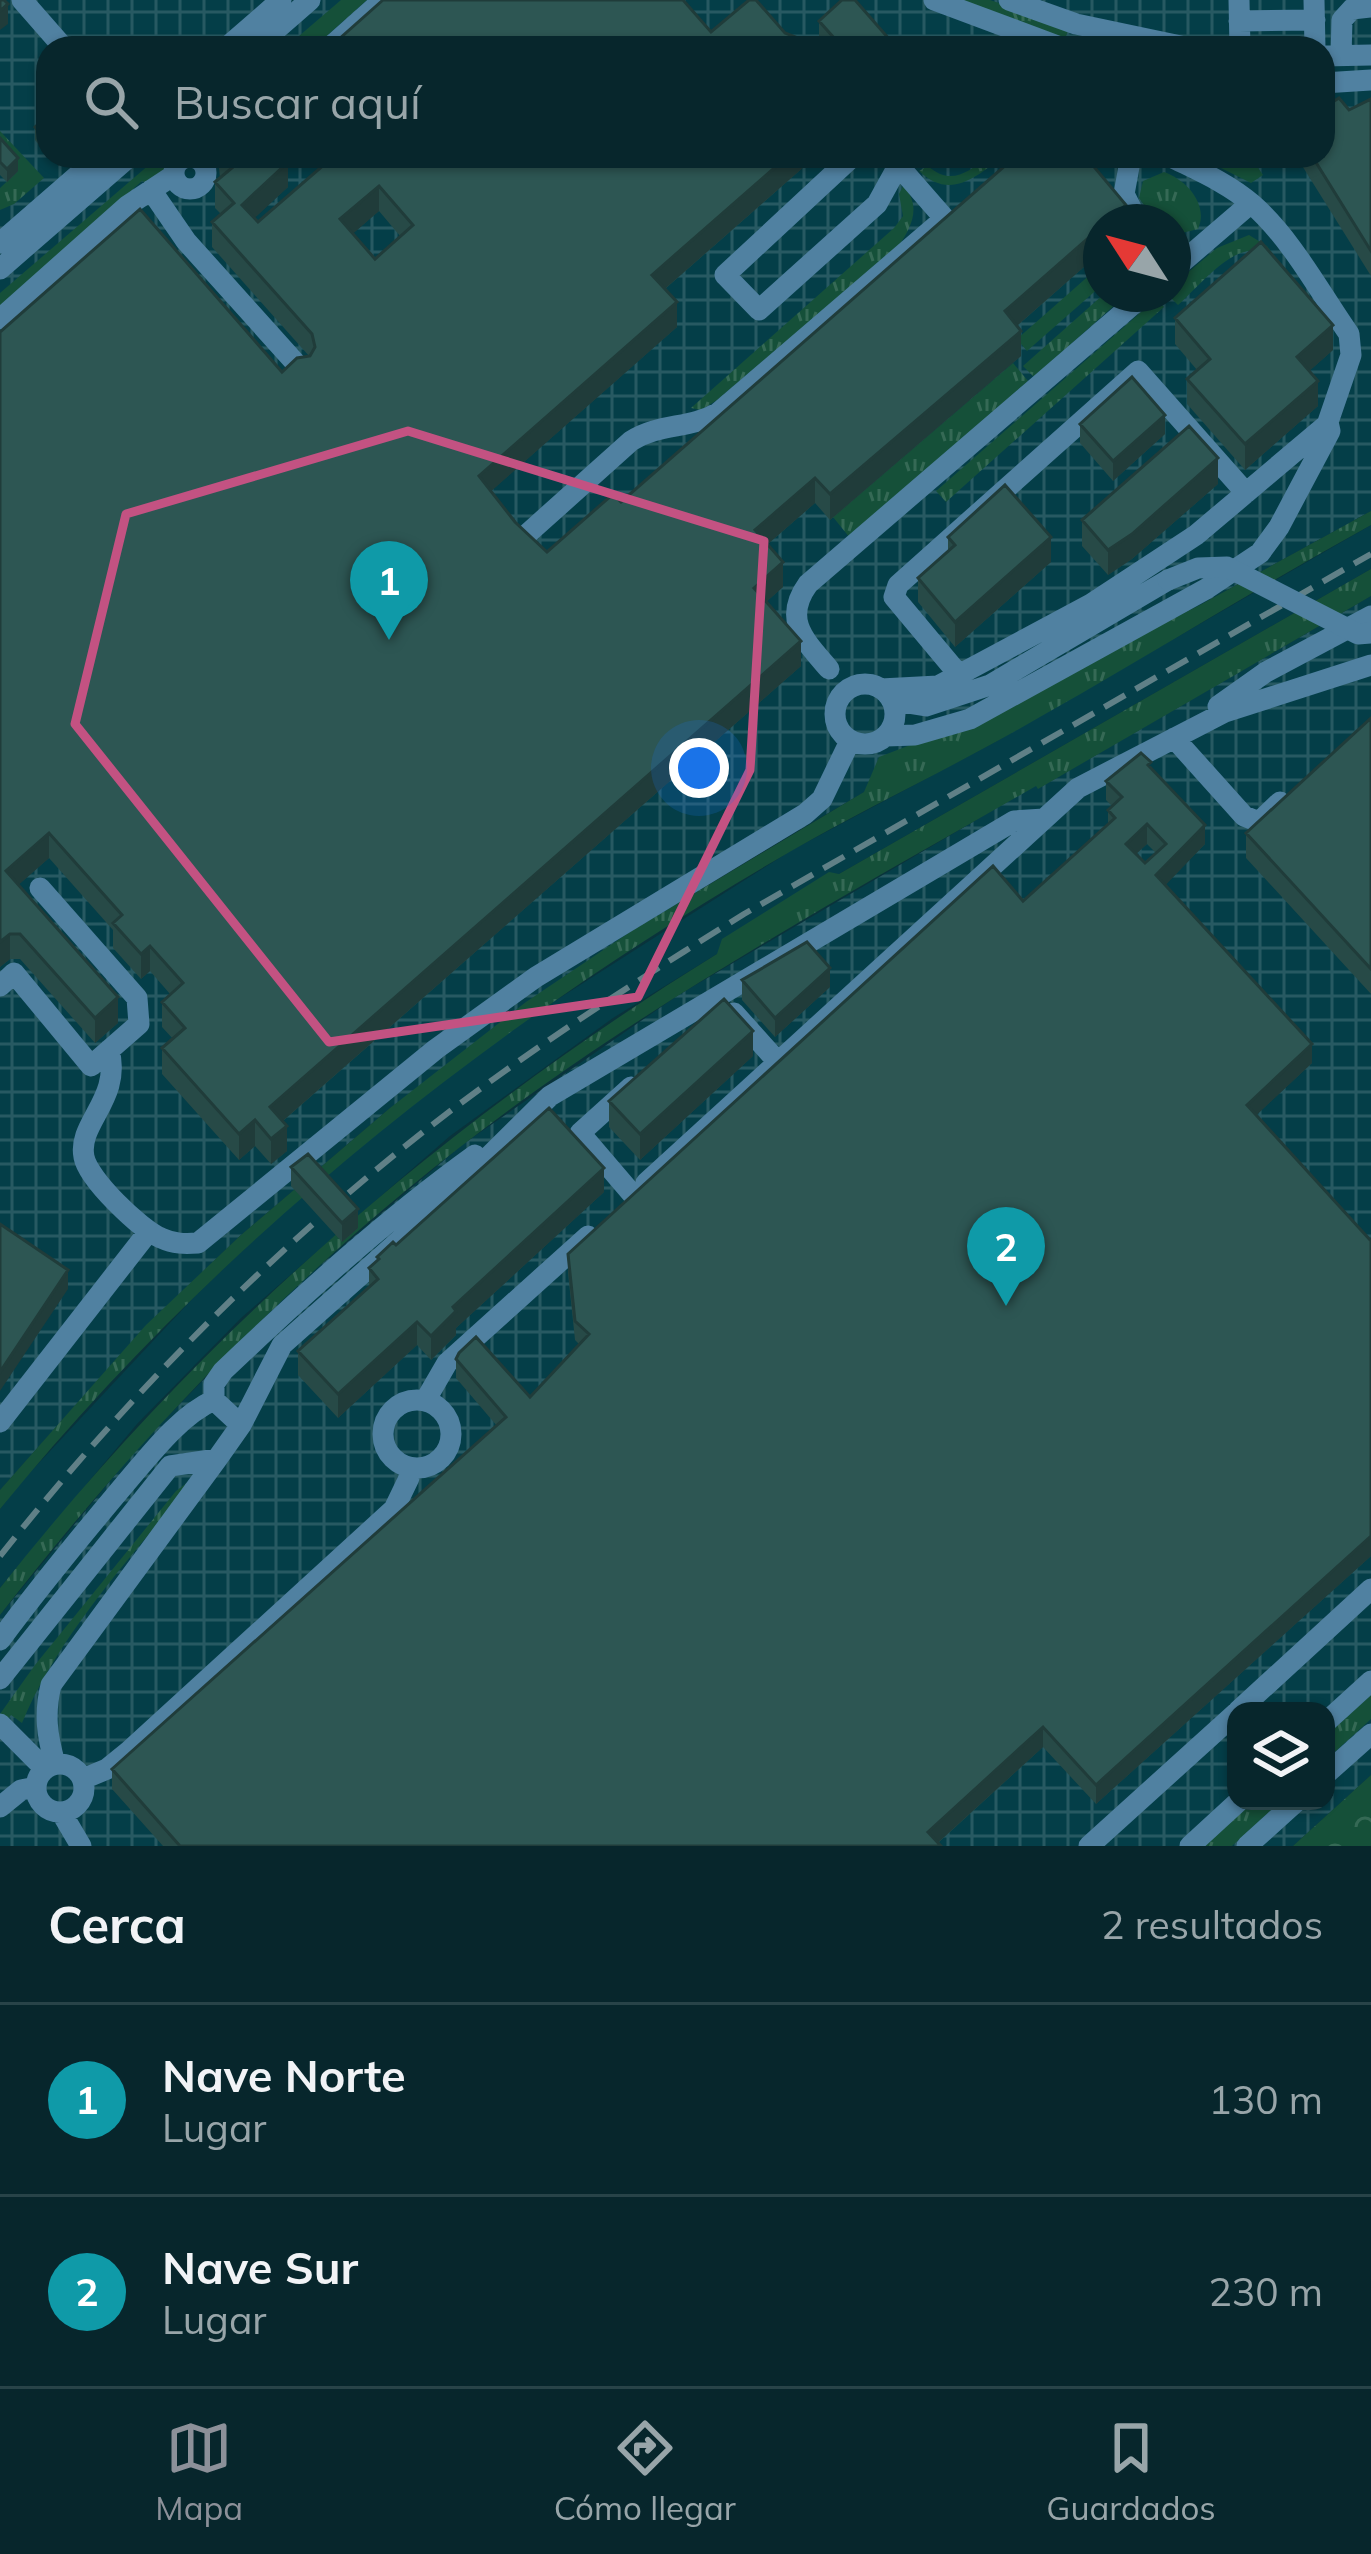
<!DOCTYPE html>
<html lang="es">
<meta charset="utf-8">
<style>
:root{--surface:#07262c;--page:#102e34;--text:#f1f3f6;--muted:#98a5a9;--line:#284348;--accent:#8c9099}
body{margin:0;font-family:Mulish,sans-serif;background:var(--page);color:var(--text)}
.controls{position:absolute;right:36px;bottom:36px;display:grid;overflow:hidden;border-radius:24px;box-shadow:0 3px 9px #0004}
.controls button{width:108px;height:108px;display:grid;place-items:center;padding:0;border:0;border-bottom:3px solid var(--line);background:var(--surface);color:var(--text);font:60px sans-serif}
.compass{position:absolute;left:1083px;top:204px;width:108px;height:108px;border-radius:50%;background:var(--surface);box-shadow:0 3px 9px #0004;rotate:306deg}
.you{position:absolute;left:699px;top:768px;width:42px;height:42px;margin:-30px;border:9px solid #fff;border-radius:50%;background:#1a73e8;box-shadow:0 0 0 18px #1a73e833}
.badge{display:grid;place-items:center;width:78px;height:78px;border-radius:50%;background:var(--accent);color:#fff;font-size:39px;font-weight:700}
.pin{position:absolute;translate:-50% -99px;filter:drop-shadow(0 3px 6px #0008)}
.pin::after{content:'';position:absolute;top:63px;width:42px;height:36px;background:inherit;clip-path:polygon(0 0,100% 0,50% 100%)}
.list{margin:0;padding:0;list-style:none}
h2{display:flex;justify-content:space-between;align-items:center;height:156px;margin:0;padding:0 48px;font-size:51px}
h2 small{font-size:39px;font-weight:400;color:var(--muted)}
.list li{display:grid;grid-template-columns:78px 1fr auto;gap:36px;align-items:center;box-sizing:border-box;height:192px;padding:0 48px;border-top:3px solid var(--line)}
.list b{display:block;font-size:45px;white-space:nowrap}
.list p{margin:0;font-size:39px;white-space:nowrap;color:var(--muted)}
.list em{font-size:39px;font-style:normal;color:var(--muted)}
.icon{flex:none;width:66px;height:66px;fill:none;stroke:currentColor;stroke-width:2;stroke-linecap:round;stroke-linejoin:round}
.map{position:relative;flex:none;width:1371px;height:1846px;overflow:hidden}
.search{position:absolute;background:var(--surface);box-shadow:0 3px 9px #0004;left:36px;right:36px;top:36px;height:132px;display:flex;align-items:center;gap:30px;box-sizing:border-box;padding:0 42px;border-radius:36px;color:var(--muted);font-size:45px}
.sheet{height:540px;background:var(--surface)}
nav{display:flex;justify-content:space-around;align-items:center;box-sizing:border-box;height:168px;border-top:3px solid var(--line);background:var(--surface);font-size:33px;color:var(--muted)}
nav a{display:grid;justify-items:center;gap:6px}
nav .on{color:var(--accent)}
.map>svg:first-child{display:block}
.built{fill:#043e48}
.industrial{fill:url(#industrial-grid);fill-rule:evenodd}
.grass{fill:url(#grass-tufts)}
.park{fill:url(#park-crowns)}
.lines{fill:none;stroke-linecap:round;stroke-linejoin:round}
.minor{stroke:#5081a1;stroke-width:21}
.rail{stroke:#608087;stroke-width:6;stroke-dasharray:24 12;stroke-linecap:butt}
.minor-bridge{stroke:#5081a1;stroke-width:21}
.wall{fill:#274a47;fill-rule:evenodd}
.shaded-wall{fill:#203c3a}
.building{fill:#2d5653;stroke:#203c3a;stroke-width:3;fill-rule:evenodd}
.marked{fill:none;stroke:#c35282;stroke-width:9;stroke-linejoin:round}
</style>
<div class="map">
<svg width="1371" height="1846" viewBox="0 0 1371 1846">
<defs>
<pattern id="industrial-grid" width="8" height="8" patternUnits="userSpaceOnUse" patternTransform="scale(3)"><rect width="8" height="8" fill="#043e48"/><path d="M0 4h8M4 0v8" fill="none" stroke="#275962"/></pattern>
<pattern id="grass-tufts" width="24" height="20" patternUnits="userSpaceOnUse" patternTransform="scale(3)"><rect width="24" height="20" fill="#155039"/><path d="M3 7l-1-3M5 7V3M7 7l1-3M15 17l-1-3M17 17v-4M19 17l1-3" fill="none" stroke="#356955"/></pattern>
<pattern id="park-crowns" width="20" height="18" patternUnits="userSpaceOnUse" patternTransform="scale(3)"><rect width="20" height="18" fill="#155039"/><path d="M2 6a3 3 0 1 1 6 0M12 15a3 3 0 1 1 6 0" fill="none" stroke="#356955"/></pattern>
</defs>
<rect width="100%" height="100%" fill="#09333b"/>
<!-- built -->
<path class="built" d="M1371 525V569L839 874 828 873 717 954 613 1018 450 1136 241 1318 137 1424 0 1588V1509L22 1481 196 1295 283 1212 384 1126 522 1022 792 850 997 741Z"/>
<!-- industrial -->
<path class="industrial" d="M0 0H1371V511L1200 605 1097 656 695 891 390 1108 241 1235 146 1326 0 1490ZM48 48H1323V156H48ZM1101 222H1173V294H1101Z
M1371 596V1775L1293 1846H0V1615L138 1447 292 1289 462 1145 677 996 1036 785 1039 788ZM1236 1711H1326V1801H1236Z"/>
<!-- grass -->
<path class="grass" d="M341 0H367L313 48H285Z
M946 0H990L1069 27 1064 43Z
M0 131 44 178 14 204 0 210V188L18 171 0 151Z
M988 156H1003C976 178 949 200 919 171L928 166C950 186 968 173 988 156Z
M1197 156H1250L1263 175 1251 183Z
M157 158 166 168 147 183 142 181 0 306V293Z
M1164 172C1187 180 1209 205 1198 229L1174 235 1173 222H1156L1139 198 1143 181Z
M903 186C922 205 912 227 898 247L717 400 701 410 691 408 894 228 903 216 899 194Z
M1249 235 1267 246 1309 302 1263 253C1234 240 1199 287 1178 305L1167 294H1173V285L1217 248Z
M1101 265V286L1027 351 1017 339Z
M1104 294H1127L1034 377 1023 366Z
M1156 299 1164 307 946 502 936 491Z
M1013 363 1028 381 850 538 833 517Z
M1371 511V525C1246 594 1126 670 1001 739 932 777 861 811 793 850 493 1023 220 1239 0 1509V1490L146 1325 241 1235 390 1108 526 1002 630 932 864 792 879 757 1012 706 1097 656 1200 605Z
M1371 569V596L1038 789 1036 786C867 883 697 976 538 1089 332 1235 154 1416 0 1615V1588C203 1332 439 1126 717 954L722 939 829 872 839 874Z
M196 1476C135 1554 60 1631 22 1723L11 1715 0 1731V1714L35 1665 176 1491Z
M1371 1695V1719L1326 1760V1736Z
M1254 1801H1281L1232 1846H1205Z"/>
<!-- park -->
<path class="park" d="M1371 1775V1846H1293Z"/>
<g class="lines">
<!-- minor -->
<path class="minor" d="M22 0 64 48
M934 0 1063 48
M1009 0 1076 24 1190 48
M1239 0 1240 48
M1314 0 1315 48
M1239 21 1315 20
M226 48 281 0
M255 48 310 0
M329 48 383 0
M1323 56 1371 55
M1341 56 1342 20 1352 9 1371 7
M1323 83 1371 80
M853 156 725 275 759 310 877 204 898 166
M890 156 945 219
M1131 156 1124 194 1138 222
M174 173a16 16 0 1 1 32 0a16 16 0 1 1-32 0Z
M151 190 186 241 301 369
M0 243 100 156
M0 269 130 156
M1173 270 1251 203
M0 319 127 206 174 175
M525 536 631 441C659 423 689 429 718 413L936 226
M829 669C805 641 782 620 808 584L1145 294
M960 676 894 597 898 585 1138 371 1246 493
M835 714a30 30 0 1 1 60 0a30 30 0 1 1-60 0Z
M881 689 938 686 1091 604 1196 535 1324 427
M895 701 926 706 990 685 1168 580
M1218 706 1266 672 1371 616
M886 736 915 735 970 719 1206 589 1260 553 1279 527 1330 431 1328 422 1351 355 1349 334C1319 291 1291 238 1252 204 1228 183 1197 170 1169 156
M1174 738 1244 816 1259 822 1280 802
M0 986 14 973 91 1066 139 1024 137 998 40 888
M734 1013 777 1061
M109 1050C122 1099 77 1123 84 1157 88 1179 140 1229 161 1238 174 1244 185 1244 198 1243L436 1049 536 977 805 814 822 799 850 741
M631 1087 580 1133 633 1195
M646 1183 1078 788 1225 712 1371 665
M383 1434a34 34 0 1 1 68 0a34 34 0 1 1-68 0Z
M214 1400V1384L223 1371C304 1294 385 1220 475 1155
M425 1401 447 1363 588 1236
M0 1422 149 1231
M0 1640C40 1586 82 1535 125 1484 150 1455 179 1416 214 1400L241 1425
M0 1679 170 1466 217 1459
M1238 1711 1371 1589
M1326 1722 1371 1681
M0 1724 45 1769
M55 1764C47 1735 44 1714 51 1685L217 1459 241 1425 282 1345 446 1199 550 1096 1014 821 1044 819
M36 1788a24 24 0 1 1 48 0a24 24 0 1 1-48 0Z
M1326 1774 1371 1734
M83 1779 107 1769 128 1752 394 1509 409 1478V1467
M0 1807 21 1790 36 1787
M61 1812 81 1846
M1089 1846 1236 1713
M1190 1846 1239 1801
M1247 1846 1297 1801"/>
<!-- rail -->
<path class="rail" d="M0 1556C112 1415 237 1285 376 1170 491 1074 617 993 744 914L1371 554"/>
<!-- minor-bridge -->
<path class="minor-bridge" d="M1168 580 1198 568 1227 567 1358 634 1371 633"/>
</g>
<!-- wall -->
<path class="wall" d="M819 21 897 48H821L819 46Z
M1371 99V276L1296 156H1323Z
M48 120V155L35 140V127Z
M0 138 18 171 7 182 0 175Z
M209 156H283L288 162V187L254 218 258 222 332 158 330 156H806V165L665 289 677 302V327L491 491 515 522 547 552 613 494 621 502 1016 156H1085L1126 205V222H1101V252L1017 326 1021 331V356L830 520 815 503 768 544 783 562V587L766 602 801 641V666L283 1121 287 1126V1151L271 1164 255 1146 239 1160 162 1074V1048L173 1039 162 1027V1002L170 994 150 971 141 979 113 948V930L49 858 18 885 118 997V1023L95 1043 20 959H10L0 967V332L140 209 282 372 297 358 309 356 212 247V222L221 214 215 208V182L220 178 219 168ZM379 211 400 236 375 259 352 234Z
M1175 318 1333 350 1309 371 1318 406 1245 470 1187 404V379L1197 370 1175 344Z
M1080 424 1165 434 1113 481 1080 443Z
M1218 484 1132 559 1108 575 1082 546V520Z
M948 537 1051 562 955 647 918 602V578L948 552Z
M1371 718V994L1246 858V833Z
M1151 768 1205 844 1165 885 1312 1063 1256 1115 1371 1241V1556L1096 1804 1043 1747 938 1843 941 1846H163L112 1789V1769L497 1426 456 1378V1359L530 1397 580 1345 575 1340 568 1273V1254L1023 901 1108 824V810L1112 806 1106 800V781ZM1147 844 1156 853 1145 863 1136 854Z
M742 980 830 987 775 1037 742 1000Z
M753 1056 640 1160 609 1127V1101Z
M291 1167 358 1228 342 1242 291 1186Z
M604 1192 456 1328V1335L431 1360 417 1345 338 1418 298 1375V1351L369 1287V1268L377 1261V1257L396 1245Z"/>
<!-- shaded-wall -->
<path class="shaded-wall" d="M8 4V24L0 30V11Z
M58 156H69L58 166Z
M788 156H806V165L652 300V275Z
M18 158V171L7 182V169Z
M288 162V187L242 230V205Z
M379 186V211L340 245V219Z
M1126 205V222H1106Z
M1101 227V252L1005 336V311Z
M677 302V327L479 502V476Z
M1333 325V350L1297 382V357Z
M1021 331V356L830 520V494Z
M1318 381V406L1245 470V444Z
M1165 415V434L1113 481V461Z
M1218 458V484L1132 559 1108 575V550Z
M815 478V503L755 555V530Z
M1051 537V562L955 647V622Z
M783 562V587L754 613V588Z
M801 641V666L270 1132V1107Z
M1147 824V844L1126 863V844Z
M1205 825V844L1156 895V875Z
M49 833V858L6 896V871Z
M10 934V959L0 967V942Z
M150 946V971L141 979V954Z
M830 968V987L775 1037V1018Z
M118 997V1023L95 1043V1018Z
M753 1031V1056L640 1160V1134Z
M1312 1044V1063L1247 1124V1105Z
M255 1120V1146L239 1160V1134Z
M287 1126V1151L271 1164V1139Z
M604 1168V1192L456 1328V1335L431 1360V1336L453 1307Z
M358 1209V1228L342 1242V1223Z
M68 1270V1289L0 1391V1372Z
M417 1322V1345L338 1418V1394Z
M1371 1536V1556L1096 1804V1785Z
M1043 1727V1747L934 1846 928 1832Z"/>
<!-- building -->
<path class="building" d="M0 0H4L8 4 0 11Z
M383 0H683L711 32 749 0H756L785 33 798 38 807 48H329Z
M842 0H855L897 48H843L819 21Z
M1339 98 1349 110 1371 99V251L1312 156H1323V108Z
M46 117 48 120V142L35 127Z
M0 138 18 158 7 169 0 162Z
M223 156H283L288 162 242 205 258 222 334 156H788L652 275 677 302 479 476 515 522 547 552 613 494 621 502 1016 156H1085L1126 205 1106 222H1101V227L1005 311 1021 331 1013 338 830 494 815 478 755 530 783 562 754 588 801 641 270 1107 287 1126 271 1139 255 1120 239 1134 162 1048 185 1028 162 1002 183 983 150 946 141 954 113 923 122 915 49 833 6 871 118 997 95 1018 20 934H10L0 942V332L140 209 282 372 297 358 310 356 315 347 312 334 212 222 234 203 215 182 233 167ZM379 186 413 225 375 259 340 219Z
M1261 242 1333 325 1297 357 1318 381 1245 444 1187 379 1210 359 1175 318Z
M1132 377 1165 415 1113 461 1080 424Z
M1189 426 1218 458 1132 534 1108 550 1082 520Z
M1005 485 1051 537 955 622 918 578 955 545 948 537Z
M1371 718V969L1246 833Z
M1141 753 1151 762 1148 765 1205 825 1156 875 1312 1044 1247 1105 1371 1241V1536L1096 1785 1043 1727 928 1832 941 1846H180L112 1769 506 1417 456 1359 459 1353 476 1337 530 1397 589 1334 575 1321 568 1254 993 866 1023 901 1115 818 1108 810 1122 797 1106 781ZM1147 824 1166 844 1145 863 1126 844Z
M807 942 830 968 775 1018 742 980Z
M724 999 753 1031 640 1134 609 1101Z
M549 1108 604 1168 453 1307 456 1311 431 1336 417 1322 338 1394 298 1351 378 1279 369 1268 379 1259 377 1257 393 1242 396 1245Z
M308 1154 358 1209 342 1223 291 1167Z
M0 1224 68 1270 0 1372Z"/>
<!-- marked area -->
<path class="marked" d="M408 431 764 541 750 770 638 997 329 1042 75 724 126 514Z"/>
</svg>
<div class="controls">
<button><svg class="icon" aria-label="layers" viewBox="0 0 24 24"><path d="M12 4l9 5-9 5-9-5zM3 14l9 5 9-5"/></svg></button>
</div>
<svg class="compass" viewBox="-18 -18 36 36"><path d="M0-13l5 13h-10z" fill="#e53935"/><path d="M0 13l5-13h-10z" fill="#98a5a9"/></svg>
<div class="you"></div>
<div class="pin badge" style="left:389px;top:640px;background:#0f9aa8">1</div>
<div class="pin badge" style="left:1006px;top:1306px;background:#0f9aa8">2</div>
<div class="search"><svg class="icon" aria-label="search" viewBox="0 0 24 24"><circle cx="10" cy="10" r="6"/><path d="M15 15l6 6"/></svg>Buscar aquí</div>
</div>
<section class="sheet">
<h2>Cerca<small>2 resultados</small></h2>
<ul class="list">
<li><span class="badge" style="background:#0f9aa8">1</span><div><b>Nave Norte</b><p>Lugar</p></div><em>130 m</em></li>
<li><span class="badge" style="background:#0f9aa8">2</span><div><b>Nave Sur</b><p>Lugar</p></div><em>230 m</em></li>
</ul>
</section>
<nav>
<a class="on"><svg class="icon" aria-label="map" viewBox="0 0 24 24"><path d="M3 6l6-2 6 2 6-2v14l-6 2-6-2-6 2zM9 4v14M15 6v14"/></svg>Mapa</a>
<a><svg class="icon" aria-label="directions" viewBox="0 0 24 24"><path d="M12 3l9 9-9 9-9-9zM9 14v-3h6M13 9l2 2-2 2"/></svg>Cómo llegar</a>
<a><svg class="icon" aria-label="saved" viewBox="0 0 24 24"><path d="M7 4h10v16l-5-4-5 4z"/></svg>Guardados</a>
</nav>
